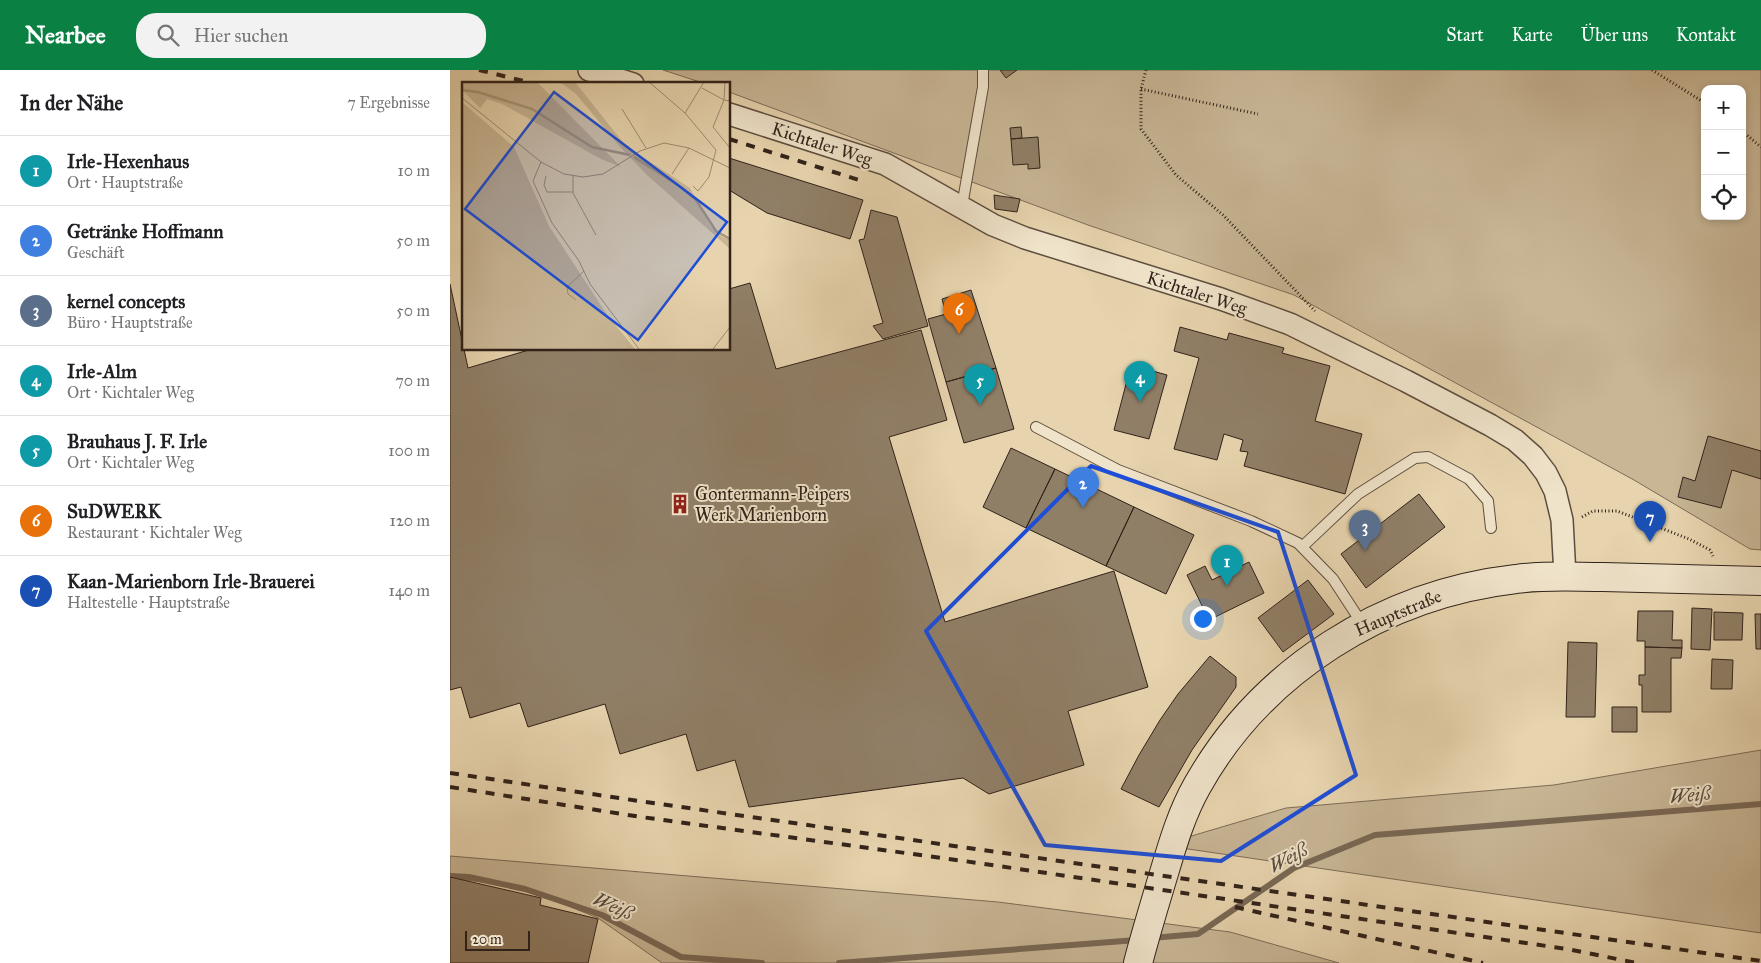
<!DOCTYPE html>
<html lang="de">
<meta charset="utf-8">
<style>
:root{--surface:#fff;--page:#f2f2f2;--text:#202124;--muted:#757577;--line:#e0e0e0;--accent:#0b8043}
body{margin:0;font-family:"IM FELL Great Primer",serif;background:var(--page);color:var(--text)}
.controls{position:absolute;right:15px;top:15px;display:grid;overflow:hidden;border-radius:10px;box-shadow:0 2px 8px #0003}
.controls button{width:45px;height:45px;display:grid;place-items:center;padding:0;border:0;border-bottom:1px solid var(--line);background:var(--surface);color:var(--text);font:25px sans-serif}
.scale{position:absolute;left:15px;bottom:12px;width:65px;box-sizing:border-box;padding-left:5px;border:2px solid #31221a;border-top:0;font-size:14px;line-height:18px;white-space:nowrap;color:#31221a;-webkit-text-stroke:4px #efe3ca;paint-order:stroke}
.you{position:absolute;left:752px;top:548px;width:18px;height:18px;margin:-12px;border:4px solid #fff;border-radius:50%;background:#1a73e8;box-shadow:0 0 0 8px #1a73e833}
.badge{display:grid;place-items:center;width:32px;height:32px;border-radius:50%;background:var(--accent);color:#fff;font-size:16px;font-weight:700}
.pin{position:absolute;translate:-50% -41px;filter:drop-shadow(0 1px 2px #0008)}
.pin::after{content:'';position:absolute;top:26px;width:18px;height:15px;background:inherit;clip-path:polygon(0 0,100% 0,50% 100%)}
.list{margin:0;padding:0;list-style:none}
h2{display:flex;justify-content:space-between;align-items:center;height:65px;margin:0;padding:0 20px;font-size:21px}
h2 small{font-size:16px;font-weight:400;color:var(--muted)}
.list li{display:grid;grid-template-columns:32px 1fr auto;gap:15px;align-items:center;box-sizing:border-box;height:70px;padding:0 20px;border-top:1px solid var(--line)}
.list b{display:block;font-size:19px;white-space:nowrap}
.list p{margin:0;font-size:16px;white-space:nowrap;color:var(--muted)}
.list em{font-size:16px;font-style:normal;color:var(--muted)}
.icon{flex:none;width:28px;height:28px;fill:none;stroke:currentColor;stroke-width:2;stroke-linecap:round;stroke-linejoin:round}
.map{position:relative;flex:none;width:1311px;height:893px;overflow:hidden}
header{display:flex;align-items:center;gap:30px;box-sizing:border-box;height:70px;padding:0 25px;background:var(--accent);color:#fff}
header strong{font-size:24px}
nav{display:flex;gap:28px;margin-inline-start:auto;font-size:18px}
.search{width:350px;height:45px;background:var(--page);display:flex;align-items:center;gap:12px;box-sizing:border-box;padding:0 18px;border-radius:20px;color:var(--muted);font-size:19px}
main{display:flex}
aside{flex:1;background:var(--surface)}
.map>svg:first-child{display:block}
.green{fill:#c8b695;stroke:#7c6c58;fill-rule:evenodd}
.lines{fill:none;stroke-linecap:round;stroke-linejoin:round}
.stream{stroke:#796855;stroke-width:6}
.building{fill:#907f67;stroke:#31221a}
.service-casing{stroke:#5e4e3f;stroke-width:12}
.minor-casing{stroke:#5e4e3f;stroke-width:24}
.secondary-casing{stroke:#31221a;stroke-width:30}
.path{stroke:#31221a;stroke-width:3;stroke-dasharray:1 2.5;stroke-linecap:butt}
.service{stroke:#efe3ca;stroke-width:10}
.minor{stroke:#efe3ca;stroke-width:21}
.secondary{stroke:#efe3ca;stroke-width:28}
.rail{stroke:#31221a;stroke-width:4;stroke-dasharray:9 9;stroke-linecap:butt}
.marked{fill:none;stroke:#1d4ed8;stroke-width:4;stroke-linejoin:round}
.labels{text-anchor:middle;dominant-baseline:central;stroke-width:4;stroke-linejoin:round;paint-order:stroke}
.street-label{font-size:18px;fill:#31221a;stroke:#efe3ca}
.poi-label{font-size:18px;fill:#31221a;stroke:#efe3ca;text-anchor:start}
.water-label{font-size:19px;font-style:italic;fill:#5b4b3c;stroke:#efe3ca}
.inset-river{fill:none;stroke:#a9977c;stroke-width:2.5}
.inset-road{fill:none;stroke:#9e8d73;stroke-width:1}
.view{fill:#1d4ed8;fill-opacity:0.15;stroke:#1d4ed8;stroke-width:2.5}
.inset-edge{fill:none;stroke:#31221a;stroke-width:2.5}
</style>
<header>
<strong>Nearbee</strong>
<div class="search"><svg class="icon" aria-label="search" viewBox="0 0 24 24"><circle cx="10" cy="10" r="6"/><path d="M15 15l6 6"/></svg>Hier suchen</div>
<nav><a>Start</a><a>Karte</a><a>Über uns</a><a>Kontakt</a></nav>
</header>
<main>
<aside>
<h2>In der Nähe<small>7 Ergebnisse</small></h2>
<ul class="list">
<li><span class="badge" style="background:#0f9aa8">1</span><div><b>Irle-Hexenhaus</b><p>Ort · Hauptstraße</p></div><em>10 m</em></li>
<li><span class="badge" style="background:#3f7fe0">2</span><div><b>Getränke Hoffmann</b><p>Geschäft</p></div><em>50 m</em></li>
<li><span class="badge" style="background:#5c6f8a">3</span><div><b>kernel concepts</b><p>Büro · Hauptstraße</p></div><em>50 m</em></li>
<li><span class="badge" style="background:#0f9aa8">4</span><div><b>Irle-Alm</b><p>Ort · Kichtaler Weg</p></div><em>70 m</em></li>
<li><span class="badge" style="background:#0f9aa8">5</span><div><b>Brauhaus J. F. Irle</b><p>Ort · Kichtaler Weg</p></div><em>100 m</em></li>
<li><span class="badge" style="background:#e8710a">6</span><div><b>SuDWERK</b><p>Restaurant · Kichtaler Weg</p></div><em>120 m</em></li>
<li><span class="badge" style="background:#1a4fb4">7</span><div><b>Kaan-Marienborn Irle-Brauerei</b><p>Haltestelle · Hauptstraße</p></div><em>140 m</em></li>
</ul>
</aside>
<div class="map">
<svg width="1311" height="893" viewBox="0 0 1311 893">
<rect width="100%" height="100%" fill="#e7d4ae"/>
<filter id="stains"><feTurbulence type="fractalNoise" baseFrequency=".004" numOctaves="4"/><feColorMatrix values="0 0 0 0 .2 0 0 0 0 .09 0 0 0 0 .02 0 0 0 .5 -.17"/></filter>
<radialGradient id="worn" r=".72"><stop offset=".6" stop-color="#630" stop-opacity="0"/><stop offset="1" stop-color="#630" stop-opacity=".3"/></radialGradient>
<!-- green -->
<path class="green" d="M213 0H1311V480L1300 479 1184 410 844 225 638 155 279 22V14H256ZM1255 19H1292V146H1255Z
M1311 680V863L711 775 836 738 1104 715Z
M0 786 548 832 780 862 889 893H212L148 848 71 817 0 808Z"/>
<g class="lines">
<!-- stream -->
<path class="stream" d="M0 806 19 807 75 819 152 845 231 887 312 893
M702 868 748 864 844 798 925 765 1311 734
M389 893 687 870"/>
</g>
<!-- building -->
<path class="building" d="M550 0H567L556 8Z
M571 57 572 68 561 69 560 58Z
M588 67 590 98 578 99V94L563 95 561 69Z
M279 88 413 130 400 169 317 143 279 120Z
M544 125 570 129 567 142 545 139Z
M421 140 447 147 478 256 433 269 423 256 433 253 409 170 414 169Z
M300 213 326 299 471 260 497 350 439 367 495 552 664 501 698 617 618 641 634 695 539 724 513 708 299 737 285 690 247 701 236 664 170 684 155 634 78 657 70 633 20 648 11 617 0 620V214L18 298 82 279H279V219Z
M521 220 546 298 496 312 478 249 496 244 492 229Z
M730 257 777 270 779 263 834 278 832 283 880 296 865 351 912 364 895 424 794 396 798 382 790 381 793 370 774 364 767 390 724 379 749 288 724 281Z
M681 295 717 305 699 369 664 360Z
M546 298 564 359 514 373 496 312Z
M1258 366 1311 381V409L1282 400 1271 438 1228 427 1233 407 1245 411Z
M561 378 605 399 576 458 533 437Z
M605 399 684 437 656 496 576 458Z
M969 424 995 457 916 518 891 484Z
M684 437 744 465 716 524 656 496Z
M799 492 814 523 759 550 737 505 755 496 762 510Z
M858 510 884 544 833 582 808 548Z
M1242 538 1262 539 1260 580 1241 579Z
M1188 541H1223L1222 570H1232V578L1195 577V571H1187Z
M1264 542 1293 543 1292 570H1264Z
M1305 544H1311V579H1306Z
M1118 572 1147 573 1145 647H1116Z
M1195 577 1232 578 1231 588H1221V642H1192V615H1189V605H1195Z
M760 586 786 607V617L742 680 709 737 671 719 689 685 710 650 728 624Z
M1262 589 1283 590 1282 619H1261Z
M1162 637H1187V662H1162Z
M0 807 91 828 90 835 148 849 138 893H0Z"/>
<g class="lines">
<defs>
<path id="service" d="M512 136 533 17V0
M586 357 668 400 801 451 848 473 883 509 913 555
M852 477 908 424 965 388 978 387 1019 409 1038 431 1041 458"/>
<path id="minor" d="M139 0 183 14
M279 44 435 94 543 155 575 168 771 229 840 254 956 311 1040 355 1065 370 1083 386 1096 403 1105 421 1112 450 1115 506"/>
<path id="secondary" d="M688 893C695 866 703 840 711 813 721 780 730 746 747 716 812 600 934 524 1066 509 1095 505 1124 507 1153 507 1206 508 1258 510 1311 511"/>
</defs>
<!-- service casing -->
<use href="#service" class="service-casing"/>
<!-- minor casing -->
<use href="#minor" class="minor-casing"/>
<!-- secondary casing -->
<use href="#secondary" class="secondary-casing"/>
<!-- path -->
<path class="path" d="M696 0 691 19V59L726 105 773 145 865 241
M1202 0 1255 33
M691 19 808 44
M1292 61 1311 77
M1132 447 1143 441H1167L1239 469 1260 480 1263 486"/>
<!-- service -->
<use href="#service" class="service"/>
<!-- minor -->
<use href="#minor" class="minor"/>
<!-- secondary -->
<use href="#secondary" class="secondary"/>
<!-- rail -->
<path class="rail" d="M29 0 86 14
M279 69 409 110
M0 703 189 731 1311 891
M0 717 191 747 514 791 1117 879 1187 893
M785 837 1033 893"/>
</g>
<!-- marked area -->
<path class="marked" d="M641 396 828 462 906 705 771 791 595 775 476 561Z"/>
<!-- icons -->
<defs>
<symbol id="building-bare" viewBox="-9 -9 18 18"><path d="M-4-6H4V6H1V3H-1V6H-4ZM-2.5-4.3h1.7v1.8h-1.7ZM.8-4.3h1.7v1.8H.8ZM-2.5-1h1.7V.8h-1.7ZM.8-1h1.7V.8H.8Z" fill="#8f2418" stroke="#efe3ca" stroke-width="2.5" paint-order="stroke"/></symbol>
</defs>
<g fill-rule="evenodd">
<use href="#building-bare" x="216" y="420" width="28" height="28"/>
</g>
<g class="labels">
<!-- street labels -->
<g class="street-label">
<text transform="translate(372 74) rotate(18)">Kichtaler Weg</text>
<text transform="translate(747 223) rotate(18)">Kichtaler Weg</text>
<text transform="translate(948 543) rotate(-23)">Hauptstraße</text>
</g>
<!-- poi labels -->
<g class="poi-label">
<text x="245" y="424">Gontermann-Peipers<tspan x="245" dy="21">Werk Marienborn</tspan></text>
</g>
<!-- water labels -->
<g class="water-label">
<text transform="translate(1240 725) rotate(-5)">Weiß</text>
<text transform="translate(838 788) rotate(-28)">Weiß</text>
<text transform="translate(163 836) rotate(24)">Weiß</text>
</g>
</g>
<!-- overview -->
<g transform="translate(12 12)">
<rect width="268" height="268" fill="#e7d4ae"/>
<path d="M0 0H75L159 85 139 77 40 22 25 17 18 26 0 8ZM98 0H113L164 64 228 106 248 143 260 155 267 157V166L186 94 159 66 114 12ZM0 20 52 65 87 144 146 234 173 267H0Z" fill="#c8b695"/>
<path class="inset-river" d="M0 8 16 10 70 27 130 65 168 73M172 75 219 105 234 118 254 149 268 157"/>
<path class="inset-road" d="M187 0 223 31 254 68 247 95 236 109 231 104M263 0 262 18 268 19M240 6 262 18 251 45 268 66M0 16 79 80 102 92 121 95 141 92 178 69 202 61 227 66 268 86M160 27 184 66M223 31 242 0M79 80 71 99 90 141 117 179 128 202 177 267M210 92 227 66M84 94 82 103 85 110H111M111 94V111L134 153M114 218 106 212 105 205 122 189M251 267 268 245"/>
<path class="view" d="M92 10 265 140 176 258 3 127Z"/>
<rect width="268" height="268" class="inset-edge"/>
</g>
<rect width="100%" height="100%" filter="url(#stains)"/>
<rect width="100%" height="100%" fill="url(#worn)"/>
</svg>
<div class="controls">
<button>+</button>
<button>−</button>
<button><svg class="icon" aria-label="locate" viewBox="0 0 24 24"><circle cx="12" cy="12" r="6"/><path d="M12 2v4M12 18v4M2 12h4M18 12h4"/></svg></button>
</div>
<div class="scale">20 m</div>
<div class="you"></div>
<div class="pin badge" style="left:777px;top:516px;background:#0f9aa8">1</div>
<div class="pin badge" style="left:633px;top:438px;background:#3f7fe0">2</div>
<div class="pin badge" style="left:915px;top:481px;background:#5c6f8a">3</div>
<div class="pin badge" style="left:690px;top:332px;background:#0f9aa8">4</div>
<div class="pin badge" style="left:530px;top:335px;background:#0f9aa8">5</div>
<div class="pin badge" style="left:509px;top:264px;background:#e8710a">6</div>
<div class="pin badge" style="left:1200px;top:472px;background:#1a4fb4">7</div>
</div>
</main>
